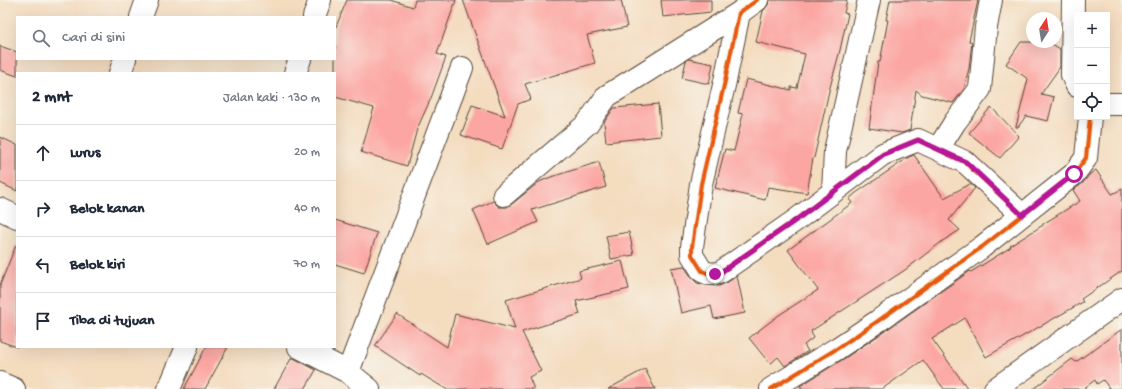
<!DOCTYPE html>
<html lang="id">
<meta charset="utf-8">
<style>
:root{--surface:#fff;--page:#f2f2f3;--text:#1f2937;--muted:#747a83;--line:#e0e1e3}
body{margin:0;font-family:"Gochi Hand",sans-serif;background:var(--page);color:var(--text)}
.controls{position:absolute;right:12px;top:12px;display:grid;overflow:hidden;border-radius:0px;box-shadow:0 4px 16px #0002}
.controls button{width:36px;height:36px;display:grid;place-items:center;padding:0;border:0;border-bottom:1px solid var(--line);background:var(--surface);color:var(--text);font:20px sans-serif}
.compass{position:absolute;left:1026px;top:12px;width:36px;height:36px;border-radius:50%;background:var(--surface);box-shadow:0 4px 16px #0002;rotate:12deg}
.stop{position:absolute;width:12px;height:12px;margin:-9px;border:3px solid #b5179e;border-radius:50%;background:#fff}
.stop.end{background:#b5179e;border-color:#fff;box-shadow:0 1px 4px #0008}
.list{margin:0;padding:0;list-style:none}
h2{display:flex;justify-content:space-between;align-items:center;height:52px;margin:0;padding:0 16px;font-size:17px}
h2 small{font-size:13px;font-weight:400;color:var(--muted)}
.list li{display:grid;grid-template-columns:26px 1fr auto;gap:12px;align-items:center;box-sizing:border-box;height:56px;padding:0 16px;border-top:1px solid var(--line)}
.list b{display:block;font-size:15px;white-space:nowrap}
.list em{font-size:13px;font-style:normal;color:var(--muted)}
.icon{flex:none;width:22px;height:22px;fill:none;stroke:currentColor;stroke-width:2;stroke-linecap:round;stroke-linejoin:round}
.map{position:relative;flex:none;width:1122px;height:389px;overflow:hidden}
.search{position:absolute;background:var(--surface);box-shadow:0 4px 16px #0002;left:16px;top:16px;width:320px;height:44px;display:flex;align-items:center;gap:10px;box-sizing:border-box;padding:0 14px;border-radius:0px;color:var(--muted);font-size:15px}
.panel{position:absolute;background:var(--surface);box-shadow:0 4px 16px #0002;left:16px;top:72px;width:320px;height:276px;border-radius:0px}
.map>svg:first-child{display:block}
.building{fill:#fca6a3}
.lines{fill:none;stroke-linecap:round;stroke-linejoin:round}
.minor-casing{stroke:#574536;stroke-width:24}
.minor{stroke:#fff;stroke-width:22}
.cycleway-casing{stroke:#f7f3e8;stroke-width:6}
.cycleway{stroke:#e8590c;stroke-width:4}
.route{stroke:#b5179e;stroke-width:5}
</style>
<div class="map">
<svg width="1122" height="389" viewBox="0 0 1122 389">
<rect width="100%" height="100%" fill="#f7f3e8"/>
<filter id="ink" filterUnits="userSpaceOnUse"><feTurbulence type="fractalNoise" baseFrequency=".025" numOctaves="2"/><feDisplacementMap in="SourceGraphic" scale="8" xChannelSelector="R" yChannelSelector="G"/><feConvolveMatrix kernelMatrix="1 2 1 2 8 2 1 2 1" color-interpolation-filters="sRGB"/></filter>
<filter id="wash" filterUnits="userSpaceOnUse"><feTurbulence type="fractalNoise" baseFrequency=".012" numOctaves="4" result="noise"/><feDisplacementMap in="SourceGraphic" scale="16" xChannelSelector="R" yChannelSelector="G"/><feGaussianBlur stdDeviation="0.9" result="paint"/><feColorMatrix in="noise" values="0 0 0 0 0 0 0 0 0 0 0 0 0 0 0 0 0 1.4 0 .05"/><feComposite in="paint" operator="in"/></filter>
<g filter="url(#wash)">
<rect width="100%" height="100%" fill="#f4dcbf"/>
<g id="blocks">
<!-- building -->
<path class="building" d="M347 0H391L413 7 415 0H456L437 54 446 57 431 98 417 129 407 166 361 152 374 108 335 97V29Z
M463 0H621L627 27 587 35 595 63 525 84 531 99 518 104 502 149 461 135 472 105 505 116Z
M661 0H711V12L663 17Z
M769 0H847L844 13 848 14 840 50 829 91 814 158H813L807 193 768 187 765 200 715 188 725 149 734 151 743 114 738 113 746 79 791 90V87L797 88 805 54 756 42 763 11 768 5Z
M890 0H978L969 41 972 42 969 68 964 89 953 103 922 95 916 90 910 130 902 133 869 128 878 62H880L888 20H886Z
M1021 42H1049L1060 49V67L1041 94 1054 97 1048 121 1026 116 1018 127H1016L1028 79 1006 64Z
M0 46 17 52V76L0 70Z
M689 59 713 64 709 84 682 78 686 61Z
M658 104 661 136 606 142 604 122 614 108Z
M991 107 1019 136 1000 158 969 133Z
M0 137 17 145V191L0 183Z
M914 155 944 198 970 184 975 188 949 220 960 230 944 240 905 270 811 331 813 338 804 345 808 351 785 366 778 357 770 364 749 338 779 315 818 290 788 250 852 203 849 199 856 193 909 157Z
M599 162 606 187 532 210 538 222 488 244 473 210 493 201 499 207H507L512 204 539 182 551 177Z
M1096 170 1112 194 1122 189V271L1081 299 1083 302 986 357 965 318 932 339 968 389H944L923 360 882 389H802L800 386 845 358 885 331 970 271 971 272 1011 247 1010 246 1043 225V224L1080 201 1073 190 1082 184 1090 174Z
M335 220 377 233 364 273 335 264Z
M629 232 634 255 611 259 606 236Z
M16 245H17V347L0 341V285Z
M622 261 629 289 576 301 580 314 522 332 541 371 529 377 534 389H446L421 374 420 376 375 346 397 314 447 347 455 314 515 329 506 300 581 278 579 271Z
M684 266 692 278 697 283 705 285 719 286 728 282 737 276 745 313 714 319 711 306 681 313 671 268Z
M1122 329V389H1110L1103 380 1097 384 1095 380 1083 389H1033L1072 359 1076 362Z
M206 347H228L205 389H184Z
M292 357 316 370 305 389H274Z
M645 369 655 389H608Z"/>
</g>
</g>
<g filter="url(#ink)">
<use href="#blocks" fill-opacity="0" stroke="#574536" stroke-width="1"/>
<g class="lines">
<defs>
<path id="minor" d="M757 0 739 13 725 81 701 184 692 247V255L702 271 707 273 715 274 721 272 796 220 883 154 918 140 965 162 1022 215
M1073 0 1072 75 1077 86
M141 17 147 0
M314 17 320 0
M120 73 125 59
M295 73 300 59
M1107 104H1122
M938 149 955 122 980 89 986 27 991 0
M833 192 835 151 869 0
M504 195 587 124 607 96 739 13
M0 209 17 217
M299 347 348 372 369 389
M348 372 462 68
M0 383 14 389
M169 389 187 347
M771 389 838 348 878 321 982 247 1074 174 1086 158 1090 117
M995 389 1122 299"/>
</defs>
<!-- minor casing -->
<use href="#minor" class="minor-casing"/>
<!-- minor -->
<use href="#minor" class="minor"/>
<defs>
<path id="cycleway" d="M757 0 739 13 725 81 701 184 692 247V255L702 271 707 273 715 274 721 272 796 220 883 154 918 140 965 162 1022 215
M771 389 838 348 878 321 982 247 1074 174 1086 158 1090 117"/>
</defs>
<!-- cycleway casing -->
<use href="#cycleway" class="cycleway-casing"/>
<!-- cycleway -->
<use href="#cycleway" class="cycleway"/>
</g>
</g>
<g class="lines" filter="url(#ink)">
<!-- route -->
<path class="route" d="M715 274 721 272 796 220 884 154 918 140 966 162 1022 215 1074 174"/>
</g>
</svg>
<div class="controls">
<button>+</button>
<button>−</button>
<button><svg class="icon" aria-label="locate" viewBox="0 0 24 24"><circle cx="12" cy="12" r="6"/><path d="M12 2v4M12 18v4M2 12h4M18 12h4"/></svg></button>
</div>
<svg class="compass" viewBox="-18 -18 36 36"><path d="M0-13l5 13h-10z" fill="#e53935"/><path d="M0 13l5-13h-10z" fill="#747a83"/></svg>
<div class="stop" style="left:1074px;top:174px"></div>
<div class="stop end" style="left:715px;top:274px"></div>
<div class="search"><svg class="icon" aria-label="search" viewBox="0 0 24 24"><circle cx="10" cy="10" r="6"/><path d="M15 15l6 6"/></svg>Cari di sini</div>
<section class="panel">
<h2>2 mnt<small>Jalan kaki · 130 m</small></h2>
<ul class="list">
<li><svg class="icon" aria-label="ahead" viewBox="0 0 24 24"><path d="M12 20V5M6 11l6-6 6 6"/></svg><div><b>Lurus</b></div><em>20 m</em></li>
<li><svg class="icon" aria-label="right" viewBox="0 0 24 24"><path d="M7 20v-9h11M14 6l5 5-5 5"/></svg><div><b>Belok kanan</b></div><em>40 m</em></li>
<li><svg class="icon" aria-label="left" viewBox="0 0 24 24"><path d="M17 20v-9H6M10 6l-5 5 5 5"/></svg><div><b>Belok kiri</b></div><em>70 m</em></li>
<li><svg class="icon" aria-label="arrive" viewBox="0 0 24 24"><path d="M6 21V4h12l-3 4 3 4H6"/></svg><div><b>Tiba di tujuan</b></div></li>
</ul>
</section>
</div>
